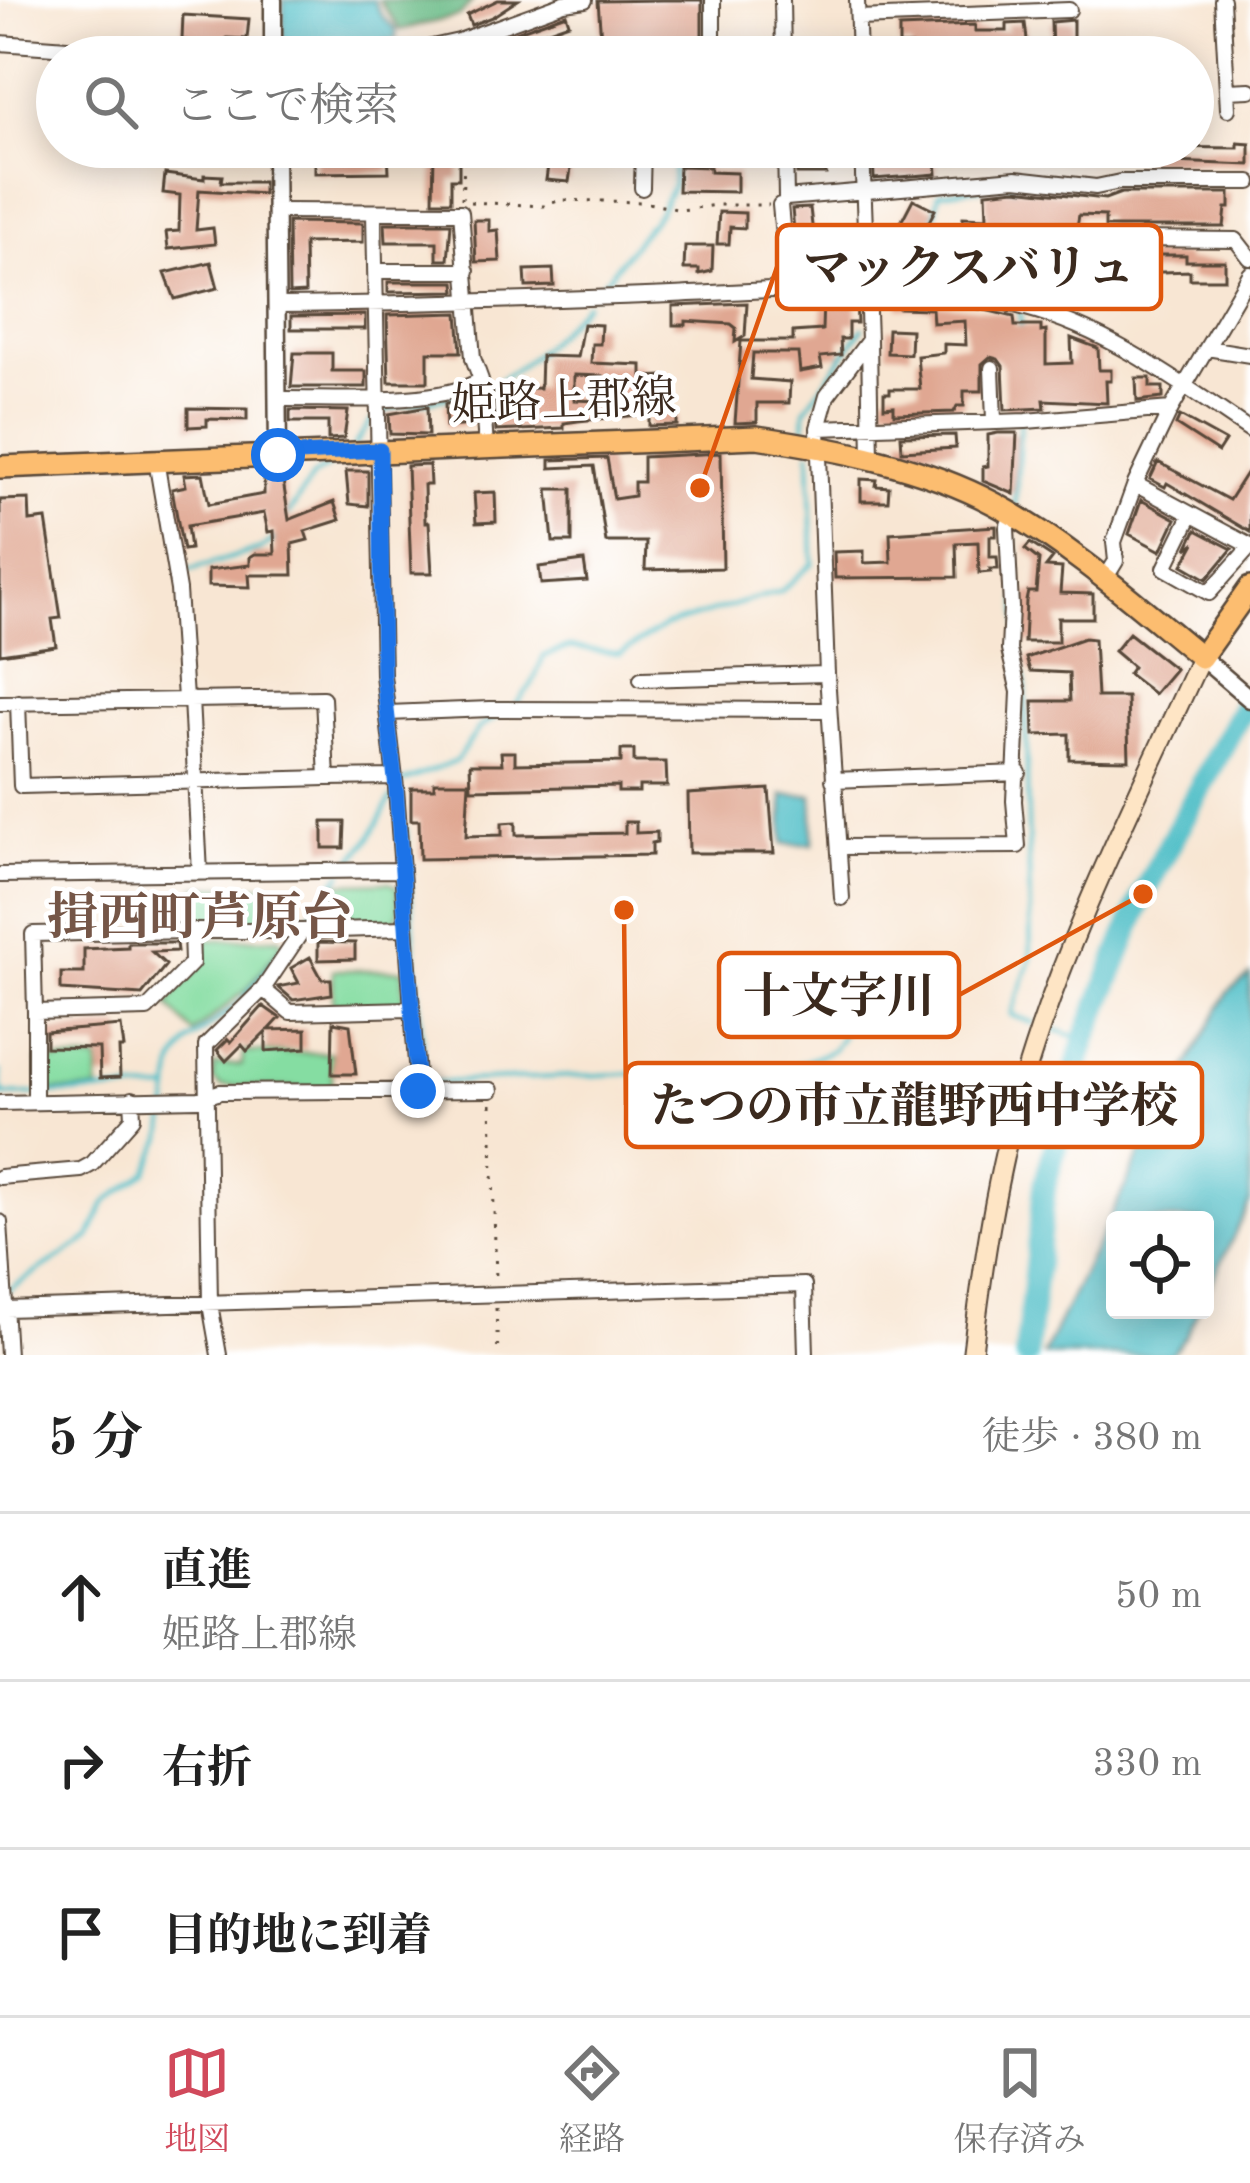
<!DOCTYPE html>
<html lang="ja">
<meta charset="utf-8">
<style>
:root{--surface:#fff;--page:#f6f6f6;--text:#222;--muted:#767676;--line:#e0e0e0;--accent:#d1495b}
body{margin:0;font-family:"Old Standard TT","Noto Serif JP",serif;background:var(--page);color:var(--text)}
.controls{position:absolute;right:36px;bottom:36px;display:grid;overflow:hidden;border-radius:12px;box-shadow:0 6px 30px #0003}
.controls button{width:108px;height:108px;display:grid;place-items:center;padding:0;border:0;border-bottom:3px solid var(--line);background:var(--surface);color:var(--text);font:60px sans-serif}
.stop{position:absolute;width:36px;height:36px;margin:-27px;border:9px solid #1a73e8;border-radius:50%;background:#fff}
.stop.end{background:#1a73e8;border-color:#fff;box-shadow:0 3px 12px #0008}
.list{margin:0;padding:0;list-style:none}
h2{display:flex;justify-content:space-between;align-items:center;height:156px;margin:0;padding:0 48px;font-size:51px}
h2 small{font-size:39px;font-weight:400;color:var(--muted)}
.list li{display:grid;grid-template-columns:78px 1fr auto;gap:36px;align-items:center;box-sizing:border-box;height:168px;padding:0 48px;border-top:3px solid var(--line)}
.list b{display:block;font-size:45px;white-space:nowrap}
.list p{margin:0;font-size:39px;white-space:nowrap;color:var(--muted)}
.list em{font-size:39px;font-style:normal;color:var(--muted)}
.icon{flex:none;width:66px;height:66px;fill:none;stroke:currentColor;stroke-width:2;stroke-linecap:round;stroke-linejoin:round}
.map{position:relative;flex:none;width:1250px;height:1355px;overflow:hidden}
.search{position:absolute;background:var(--surface);box-shadow:0 6px 30px #0003;left:36px;right:36px;top:36px;height:132px;display:flex;align-items:center;gap:30px;box-sizing:border-box;padding:0 42px;border-radius:66px;color:var(--muted);font-size:45px}
.sheet{height:660px;background:var(--surface)}
nav{display:flex;justify-content:space-around;align-items:center;box-sizing:border-box;height:168px;border-top:3px solid var(--line);background:var(--surface);font-size:33px;color:var(--muted)}
nav a{display:grid;justify-items:center;gap:6px}
nav .on{color:var(--accent)}
.map>svg:first-child{display:block}
.green{fill:#85dda2;stroke:#608460;stroke-width:3}
.forest{fill:#6cbc88;stroke:#547353;stroke-width:3}
.water{fill:#51bfc8;stroke:#467473;stroke-width:3}
.lines{fill:none;stroke-linecap:round;stroke-linejoin:round}
.stream{stroke:#51bfc8;stroke-width:4.5}
.river{stroke:#51bfc8;stroke-width:24}
.building{fill:#e0a792;fill-rule:evenodd}
.minor-casing{stroke:#574639;stroke-width:18}
.tertiary-casing{stroke:#574639;stroke-width:21}
.secondary-casing{stroke:#574639;stroke-width:22}
.primary-casing{stroke:#574639;stroke-width:26}
.path{stroke:#574639;stroke-width:3;stroke-dasharray:3 9;stroke-linecap:butt}
.minor{stroke:#fff;stroke-width:14}
.tertiary{stroke:#fff;stroke-width:16}
.secondary{stroke:#fee5c5;stroke-width:18}
.primary{stroke:#fcbd6f;stroke-width:21}
.route{stroke:#1a73e8;stroke-width:15}
.labels{text-anchor:middle;dominant-baseline:central;stroke-width:9;stroke-linejoin:round;paint-order:stroke}
.street-label{font-size:45px;fill:#3b2a1e;stroke:#fff}
.quarter-label{font-size:51px;font-weight:bold;fill:#755647;stroke:#fff}
.leader{fill:none;stroke:#df570d;stroke-width:4.5}
.callout-dot{fill:#df570d;stroke:#fff;stroke-width:4.5}
.callout{fill:#fff;stroke:#df570d;stroke-width:4.5}
.callout-label{font-size:48px;text-anchor:middle;font-weight:bold;fill:#3b2a1e}
</style>
<div class="map">
<svg width="1250" height="1355" viewBox="0 0 1250 1355">
<rect width="100%" height="100%" fill="#fff"/>
<filter id="ink" filterUnits="userSpaceOnUse"><feTurbulence type="fractalNoise" baseFrequency=".00833" numOctaves="2"/><feDisplacementMap in="SourceGraphic" scale="24" xChannelSelector="R" yChannelSelector="G"/><feConvolveMatrix kernelMatrix="1 2 1 2 8 2 1 2 1" color-interpolation-filters="sRGB"/></filter>
<filter id="wash" filterUnits="userSpaceOnUse"><feTurbulence type="fractalNoise" baseFrequency=".004" numOctaves="4" result="noise"/><feDisplacementMap in="SourceGraphic" scale="48" xChannelSelector="R" yChannelSelector="G"/><feGaussianBlur stdDeviation="2.7" result="paint"/><feColorMatrix in="noise" values="0 0 0 0 0 0 0 0 0 0 0 0 0 0 0 0 0 1.4 0 .05"/><feComposite in="paint" operator="in"/></filter>
<g filter="url(#wash)">
<rect width="100%" height="100%" fill="#f8e6d3"/>
<!-- green -->
<path class="green" d="M389 882 397 887 399 913 392 922H351L350 894 333 893 339 883Z
M293 885 294 922 248 923 247 886Z
M223 886 224 924H197L196 887Z
M280 938 282 944 246 990 193 1033 167 1004 201 965 200 946 207 940Z
M333 970H403L404 998 397 1006 333 1007Z
M244 1052 332 1053V1088L221 1086 213 1079 214 1065H242Z
M98 1060V1090L42 1091 38 1061Z"/>
<!-- forest -->
<path class="forest" d="M379 0H473L460 16 400 30Z"/>
<!-- water -->
<path class="water" d="M283 0H374L382 16 396 30V39L324 54H287L283 50Z
M783 795H813V844H783Z
M1250 975V1202L1205 1296V1220H1115V1310H1198L1186 1336 1170 1355H1043L1150 1135 1228 992Z"/>
<g class="lines">
<!-- stream -->
<path class="stream" d="M1016 228 1021 330
M895 285 933 228 939 193 1013 184V192
M594 295 659 212 673 185 674 147
M874 314 889 294
M804 435 805 410 863 328
M354 445C363 436 367 423 377 416 399 400 461 401 494 383 530 364 558 332 586 303
M1015 510 1021 407
M286 518 313 476 337 461
M1014 539C1021 586 1014 633 1025 679L1031 960 1011 1015 1034 1023
M185 571 261 549 275 539
M516 705 532 684 544 656 570 647 620 654 665 626 781 591 813 563 810 452
M400 783 456 761 479 728 501 714
M406 829 425 1083 793 1066 833 1050 842 1036 836 959
M349 864 370 838 391 798
M301 925 342 873
M1045 1026 1085 1040
M0 1071 1 1089 7 1095
M0 1095 168 1090
M7 1291 90 1238 105 1203 147 1172 163 1138 174 1064 188 1042 240 1003 283 949"/>
<!-- river -->
<path class="river" d="M1026 1355 1045 1184 1085 1040 1143 894 1250 695"/>
</g>
<g id="blocks">
<!-- building -->
<path class="building" d="M498 0H518L492 17 471 25 467 15Z
M662 0H702V57H685L684 48 643 47V55H632V41L601 39 598 1Z
M566 14 569 23 506 45 507 49 564 43 565 53 548 54V57H496L495 53 481 57 477 46Z
M183 15 249 19 247 39 227 38V43L182 40Z
M1073 20V39L1098 40 1097 51H1052L1051 22Z
M1025 23 1029 57H1007V50H976V57H911V45H899V28L975 25V31H1007V24Z
M1238 143 1250 144V165L1146 161V147L1238 148Z
M915 147H935L937 174 874 179 873 150H887V159L916 158Z
M550 151 573 154 569 182 546 180Z
M796 151H826V174H797Z
M315 152H388L389 172 315 173Z
M434 152 459 153V179H451V201H433Z
M679 166 710 167V172L737 173V192L678 191Z
M165 174 204 179V175L222 176 221 182H263V194L199 190 196 230 213 228 215 244 168 249 166 232 179 231 180 195 163 193Z
M1016 189 1105 199 1121 193H1230V208H1226L1224 227H1105V216L1079 215 1077 227H1028L1007 232 1009 280 962 278V261H937L938 247 962 243 963 217 987 218 986 192Z
M913 199 935 210 908 262 878 263 877 245H889Z
M810 208 814 243 849 242 851 276 824 277V261L797 263 792 209Z
M719 212 745 213V228L730 227 729 244H717Z
M474 220H489V231L498 230 500 261 476 262Z
M288 222 363 223V242L304 243 305 293 289 294Z
M385 223H451L448 260H437V242H386Z
M685 246H713L712 271 699 274V269H684Z
M1040 249 1135 250V255H1186V261H1225V279H1190V271L1135 273V279L1105 282 1106 304 1076 305V283H1062V260L1040 259Z
M211 262 218 288 175 299 165 273Z
M553 269 554 286 526 287 525 270Z
M388 282H455L456 291 388 292Z
M823 299H856L857 323H848V339H840L841 355 820 357 822 368 800 372 798 353H753L751 379 790 382 789 403H757V422L735 423 741 341H793V332L822 330Z
M899 300 981 309 1014 317 1015 326H1041V332L1046 331V364L1072 363 1071 338 1098 348 1099 370H1111V381H1106L1107 403 1044 400 1045 408 1005 410 1003 366 998 359 990 357 982 364V391H964V406H957L954 412 894 414V406L884 407V393H890V389H920L917 356 944 353V344L966 345 965 321 933 323 932 309 899 308Z
M747 303 745 336 735 342 736 328 731 324 686 321V325H673V306Z
M458 313 461 352H428V382H389L387 315Z
M365 315V329H291V316Z
M583 324 601 325 600 344H592L591 363 642 365V377L662 376 659 413H677V425L649 426V414L578 421 564 423V428L496 431 493 389 540 388 541 356 577 357ZM574 375 602 376 601 401 574 400Z
M888 329 911 330 910 354 887 353Z
M294 353H332V371H366V387H291Z
M1136 378H1150V387H1163V398L1137 401Z
M471 402 473 425 446 427 445 404Z
M427 407 428 435 390 434 389 414Z
M188 408 247 409V420L207 419V426L188 427Z
M290 410 348 411 344 438 328 439V422H290Z
M1180 416 1225 441 1218 452 1176 425Z
M998 433H1017L1014 494 983 481V467L988 466V435Z
M955 435 956 448 902 451 901 436Z
M721 453 723 568 645 570 646 542H606L594 466 550 468V460L607 458 614 499 634 496V482H643V457Z
M1158 462 1229 500 1250 467V532L1167 483 1165 487 1150 479Z
M429 465 430 485H424L425 522H429L432 573H411L407 466Z
M346 471H368V506L349 504Z
M203 474 209 504 264 494V474H282L289 520 334 502 340 520 305 531 308 540 292 544 293 575H249L250 587 208 586V570L250 565V557L255 554H275L274 531 268 532 264 513 187 526 190 549 183 550 172 489 186 486 184 475Z
M861 479 877 480 876 486 889 487 888 501H861Z
M548 489H572V542H553Z
M495 492 496 522 476 523 474 493Z
M29 499 30 521 46 519 61 618 52 619 56 646 0 654V500Z
M1141 500 1176 519 1161 551 1129 534Z
M996 526V536H990V557H997L998 569H990L991 572 979 573 978 542 956 543 957 577 835 578 834 552 864 551V563L891 562 890 533Z
M1196 530 1232 549 1207 579 1183 565 1195 543 1187 549Z
M1030 543 1053 558 1046 567 1062 568 1060 593 1093 594V618H1058V642H1024L1026 601 1028 592H1036L1039 560 1025 549Z
M584 561 587 581 541 584 539 567Z
M1129 633 1175 669 1154 694 1128 674 1133 667 1114 651Z
M1084 638 1094 639 1097 697H1127L1129 760 1069 759V734L1034 735 1033 701H1070L1069 673 1030 671 1026 658Z
M621 750H634V762H666L667 786H639V792H618V786L471 789 470 764H502L501 752H515V764L621 762Z
M434 782H469L466 836 502 835V823L516 822V835L625 833V822H636V833L657 832V842L652 843V855L420 859 419 820H411V788H434Z
M769 789 774 853H689L688 794Z
M323 822H345L344 848H323Z
M318 942 355 943V959L318 960Z
M128 943H176L177 951 152 952 166 965 142 995 61 990V973H84V949L128 947Z
M310 957 322 979H331L332 994 293 1000 278 987 299 983 291 968Z
M263 1006 280 1018 269 1030 306 1029V1048L266 1051V1032L247 1051 242 1045 226 1061 217 1050 228 1039 231 1042Z
M333 1022 350 1025 356 1074H332Z
M121 1026 124 1048H119L120 1077 100 1078 99 1048 46 1047V1032Z"/>
</g>
</g>
<g filter="url(#ink)">
<use href="#blocks" fill-opacity="0" stroke="#574639" stroke-width="3"/>
<g class="lines">
<defs>
<path id="minor" d="M782 0 783 57
M857 0 859 57
M1222 0 1228 109
M858 18 1069 10
M0 43 188 57
M387 57 459 41 564 3 585 0
M713 57V0
M1227 91 1250 90
M785 147 786 198 1016 178 1096 187 1120 182H1250
M642 188 643 147
M780 205 788 290
M277 211 461 212 473 358 481 380 486 446
M374 213 383 675 396 788 418 1091
M375 271H467
M278 305C410 304 540 300 672 295 790 290 911 276 1026 308 1109 330 1180 383 1250 430
M1030 309 1028 238 1236 240 1250 258
M869 340 871 460
M1207 348 1250 355
M992 368 994 421
M278 399C333 398 436 407 481 380
M818 428 1026 421 1171 409
M156 460 178 590 185 699
M1135 484 1250 546
M1191 515 1165 568 1209 593 1250 547
M1105 579 1116 561 1114 542 1135 484 1171 409 1250 274
M641 679 827 674
M191 699 200 873
M18 702 21 786 327 778
M0 703 323 698 327 778 395 777
M388 713 490 709 829 710
M833 780 1019 773
M841 847 1018 846 1014 801 1019 692 1009 650 1011 607 1007 528 1012 514
M0 875 400 870
M842 898 827 674 818 428 827 396 869 340 862 147
M191 931 33 934 35 1012 147 1009 192 963 191 931H302
M263 989 290 1012 411 1009
M35 1012V1102
M0 1103 199 1099 220 1092 491 1090
M0 1177 81 1170 92 1164 133 1118 132 1099
M0 1222 8 1355
M6 1309 804 1285 806 1355
M219 1355 210 1304 206 1045 263 989 302 931 404 928"/>
<path id="tertiary" d="M273 0V57
M275 147 278 455
M1201 657 1250 699"/>
<path id="secondary" d="M972 1355C983 1265 996 1174 1022 1086 1065 938 1137 797 1201 657"/>
<path id="primary" d="M0 467 757 437C837 449 922 465 995 504 1070 545 1135 603 1201 657L1250 588"/>
</defs>
<!-- minor casing -->
<use href="#minor" class="minor-casing"/>
<!-- tertiary casing -->
<use href="#tertiary" class="tertiary-casing"/>
<!-- secondary casing -->
<use href="#secondary" class="secondary-casing"/>
<!-- primary casing -->
<use href="#primary" class="primary-casing"/>
<!-- path -->
<path class="path" d="M462 199 465 147
M470 202 544 206 560 200 643 202 681 210 716 205H769
M491 1104 496 1280
M496 1308 498 1355"/>
<!-- minor -->
<use href="#minor" class="minor"/>
<!-- tertiary -->
<use href="#tertiary" class="tertiary"/>
<!-- secondary -->
<use href="#secondary" class="secondary"/>
<!-- primary -->
<use href="#primary" class="primary"/>
</g>
</g>
<g class="lines" filter="url(#ink)">
<!-- route -->
<path class="route" d="M278 455 380 450 383 675 396 788 418 1091"/>
</g>
<g class="labels">
<!-- street labels -->
<g class="street-label">
<text transform="translate(564 404) rotate(-2)">姫路上郡線</text>
</g>
<!-- quarter labels -->
<g class="quarter-label">
<text x="200" y="920">揖西町芦原台</text>
</g>
</g>
<!-- callouts -->
<path class="leader" d="M700 488L777 267M1143 894L959 995M624 910L626 1105"/>
<g class="callout-dot">
<circle cx="700" cy="488" r="12"/>
<circle cx="1143" cy="894" r="12"/>
<circle cx="624" cy="910" r="12"/>
</g>
<g class="callout">
<rect x="777" y="225" width="384" height="84" rx="12"/>
<rect x="719" y="953" width="240" height="84" rx="12"/>
<rect x="626" y="1063" width="576" height="84" rx="12"/>
</g>
<g class="callout-label">
<text x="969" y="284">マックスバリュ</text>
<text x="839" y="1012">十文字川</text>
<text x="914" y="1122">たつの市立龍野西中学校</text>
</g>
</svg>
<div class="controls">
<button><svg class="icon" aria-label="locate" viewBox="0 0 24 24"><circle cx="12" cy="12" r="6"/><path d="M12 2v4M12 18v4M2 12h4M18 12h4"/></svg></button>
</div>
<div class="stop" style="left:278px;top:455px"></div>
<div class="stop end" style="left:418px;top:1091px"></div>
<div class="search"><svg class="icon" aria-label="search" viewBox="0 0 24 24"><circle cx="10" cy="10" r="6"/><path d="M15 15l6 6"/></svg>ここで検索</div>
</div>
<section class="sheet">
<h2>5 分<small>徒歩 · 380 m</small></h2>
<ul class="list">
<li><svg class="icon" aria-label="ahead" viewBox="0 0 24 24"><path d="M12 20V5M6 11l6-6 6 6"/></svg><div><b>直進</b><p>姫路上郡線</p></div><em>50 m</em></li>
<li><svg class="icon" aria-label="right" viewBox="0 0 24 24"><path d="M7 20v-9h11M14 6l5 5-5 5"/></svg><div><b>右折</b></div><em>330 m</em></li>
<li><svg class="icon" aria-label="arrive" viewBox="0 0 24 24"><path d="M6 21V4h12l-3 4 3 4H6"/></svg><div><b>目的地に到着</b></div></li>
</ul>
</section>
<nav>
<a class="on"><svg class="icon" aria-label="map" viewBox="0 0 24 24"><path d="M3 6l6-2 6 2 6-2v14l-6 2-6-2-6 2zM9 4v14M15 6v14"/></svg>地図</a>
<a><svg class="icon" aria-label="directions" viewBox="0 0 24 24"><path d="M12 3l9 9-9 9-9-9zM9 14v-3h6M13 9l2 2-2 2"/></svg>経路</a>
<a><svg class="icon" aria-label="saved" viewBox="0 0 24 24"><path d="M7 4h10v16l-5-4-5 4z"/></svg>保存済み</a>
</nav>
